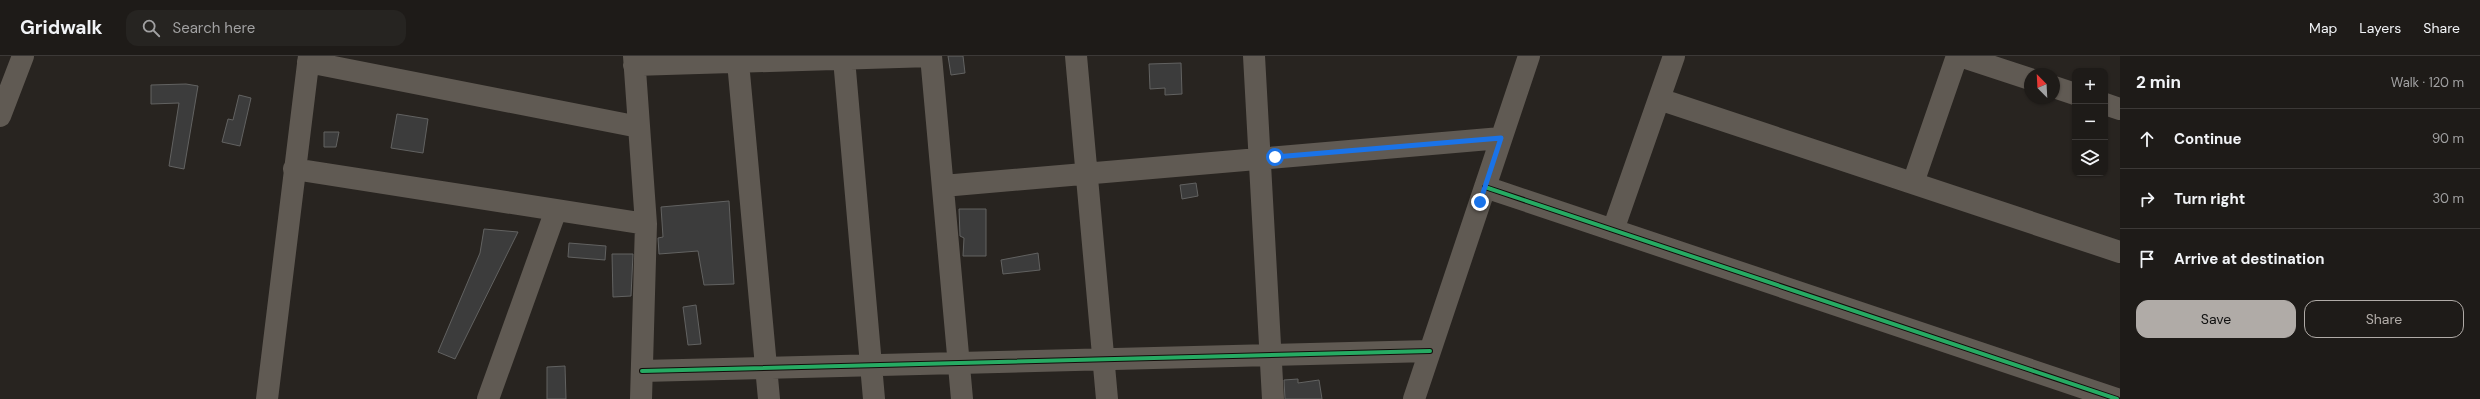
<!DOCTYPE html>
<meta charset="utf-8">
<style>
:root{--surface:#1e1b18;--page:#262421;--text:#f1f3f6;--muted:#a1a1a2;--line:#3c3937;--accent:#b0aba7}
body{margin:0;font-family:"DM Sans",sans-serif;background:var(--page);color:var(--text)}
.controls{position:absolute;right:12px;top:12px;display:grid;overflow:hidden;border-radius:8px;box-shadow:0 1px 3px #0004}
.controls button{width:36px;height:36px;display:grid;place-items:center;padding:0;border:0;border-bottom:1px solid var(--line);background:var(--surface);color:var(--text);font:20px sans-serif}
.compass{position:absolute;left:2024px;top:12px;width:36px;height:36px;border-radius:50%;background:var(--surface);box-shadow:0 1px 3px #0004;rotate:336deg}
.stop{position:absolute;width:12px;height:12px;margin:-9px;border:3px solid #1a73e8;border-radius:50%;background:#fff}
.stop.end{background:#1a73e8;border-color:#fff;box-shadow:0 1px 4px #0008}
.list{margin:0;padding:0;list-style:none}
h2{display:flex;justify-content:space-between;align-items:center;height:52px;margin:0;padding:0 16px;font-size:17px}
h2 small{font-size:13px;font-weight:400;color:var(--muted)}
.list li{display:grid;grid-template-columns:26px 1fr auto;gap:12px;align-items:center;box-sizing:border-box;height:60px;padding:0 16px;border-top:1px solid var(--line)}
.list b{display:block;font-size:15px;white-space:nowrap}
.list em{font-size:13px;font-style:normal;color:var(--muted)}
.actions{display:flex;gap:8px;padding:12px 16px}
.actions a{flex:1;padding:9px 0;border:1px solid var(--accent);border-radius:12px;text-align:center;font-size:14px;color:var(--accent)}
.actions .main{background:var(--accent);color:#111}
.icon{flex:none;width:22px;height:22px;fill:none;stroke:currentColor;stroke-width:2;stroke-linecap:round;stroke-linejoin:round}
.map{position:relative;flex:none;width:2120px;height:343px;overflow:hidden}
header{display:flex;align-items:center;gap:24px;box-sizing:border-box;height:56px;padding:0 20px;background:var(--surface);border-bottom:1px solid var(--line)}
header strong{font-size:19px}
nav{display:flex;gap:22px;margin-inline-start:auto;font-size:14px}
.search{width:280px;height:36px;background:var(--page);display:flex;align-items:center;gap:10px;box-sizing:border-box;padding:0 14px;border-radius:12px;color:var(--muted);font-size:15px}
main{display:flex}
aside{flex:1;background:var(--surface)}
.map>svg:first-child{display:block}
.building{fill:#3c3c3c;stroke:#626261}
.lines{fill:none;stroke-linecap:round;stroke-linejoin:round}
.minor{stroke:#605a53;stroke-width:22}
.cycleway-casing{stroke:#110d0a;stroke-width:6}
.cycleway{stroke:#26ab63;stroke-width:4}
.route{stroke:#1a73e8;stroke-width:5}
</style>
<header>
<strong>Gridwalk</strong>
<div class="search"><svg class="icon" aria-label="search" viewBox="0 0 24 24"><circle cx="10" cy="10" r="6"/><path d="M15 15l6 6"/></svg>Search here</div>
<nav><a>Map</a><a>Layers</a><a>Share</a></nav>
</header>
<main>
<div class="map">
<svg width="2120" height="343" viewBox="0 0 2120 343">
<rect width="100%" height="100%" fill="#282420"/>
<!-- building -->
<path class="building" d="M948 0H963L965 17 951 19Z
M1181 7 1182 38 1165 39V32L1150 33 1149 8Z
M186 28 198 30 184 113 169 110 179 47 151 48V29Z
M239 39 251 42 240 90 222 86 228 63 233 64Z
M397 58 428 63 423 97 391 92Z
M324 76H339L336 91H324Z
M1196 127 1198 140 1182 143 1180 129Z
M729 145 734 228 704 229 698 195 659 198 658 182 663 181 661 151Z
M959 153H986V200H963L964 182 960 180Z
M484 173 518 176 455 303 438 296 480 197Z
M569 187 606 190 605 204 568 201Z
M1038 197 1040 214 1003 218 1001 204Z
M612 198H633L631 240 613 241Z
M696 249 701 288 688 289 683 251Z
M565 310 566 343H547V311Z
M1298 323V327L1319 324 1322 343H1285L1284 324Z"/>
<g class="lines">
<!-- minor -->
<path class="minor" d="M634 0 646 168 641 343
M931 0 962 343
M1076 0 1107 343
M1254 0 1273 343
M1960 0 2030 23
M844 3 874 343
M308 6 639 71
M738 6 769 343
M634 9 931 0
M2054 31 2075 38
M1659 43 2120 196
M2105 48 2120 53
M0 60 23 0
M294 113 646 168
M1913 127 1957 0
M943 130 1501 82
M1485 131 2117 343
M1613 174 1674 0
M642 315 1430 295
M267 343 309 0
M488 343 556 154
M1414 343 1529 0"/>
<defs>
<path id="cycleway" d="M1485 131 2117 343
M642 315 1430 295"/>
</defs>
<!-- cycleway casing -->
<use href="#cycleway" class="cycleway-casing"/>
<!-- cycleway -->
<use href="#cycleway" class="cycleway"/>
</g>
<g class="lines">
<!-- route -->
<path class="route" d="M1275 101 1501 82 1480 146"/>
</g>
</svg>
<div class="controls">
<button>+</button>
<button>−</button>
<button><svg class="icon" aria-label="layers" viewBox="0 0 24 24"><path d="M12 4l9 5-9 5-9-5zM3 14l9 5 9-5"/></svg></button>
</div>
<svg class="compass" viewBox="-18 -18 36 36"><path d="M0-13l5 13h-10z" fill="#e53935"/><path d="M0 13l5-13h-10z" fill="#a1a1a2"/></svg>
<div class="stop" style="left:1275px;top:101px"></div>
<div class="stop end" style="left:1480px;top:146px"></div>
</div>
<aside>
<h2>2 min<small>Walk · 120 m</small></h2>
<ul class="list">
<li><svg class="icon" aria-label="ahead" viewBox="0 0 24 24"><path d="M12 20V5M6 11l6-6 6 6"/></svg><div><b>Continue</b></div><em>90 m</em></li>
<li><svg class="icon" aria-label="right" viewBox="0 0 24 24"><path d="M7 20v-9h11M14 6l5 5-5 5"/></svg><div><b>Turn right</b></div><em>30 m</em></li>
<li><svg class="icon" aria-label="arrive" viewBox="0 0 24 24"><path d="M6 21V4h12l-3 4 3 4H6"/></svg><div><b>Arrive at destination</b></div></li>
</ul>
<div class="actions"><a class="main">Save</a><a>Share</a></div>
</aside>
</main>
